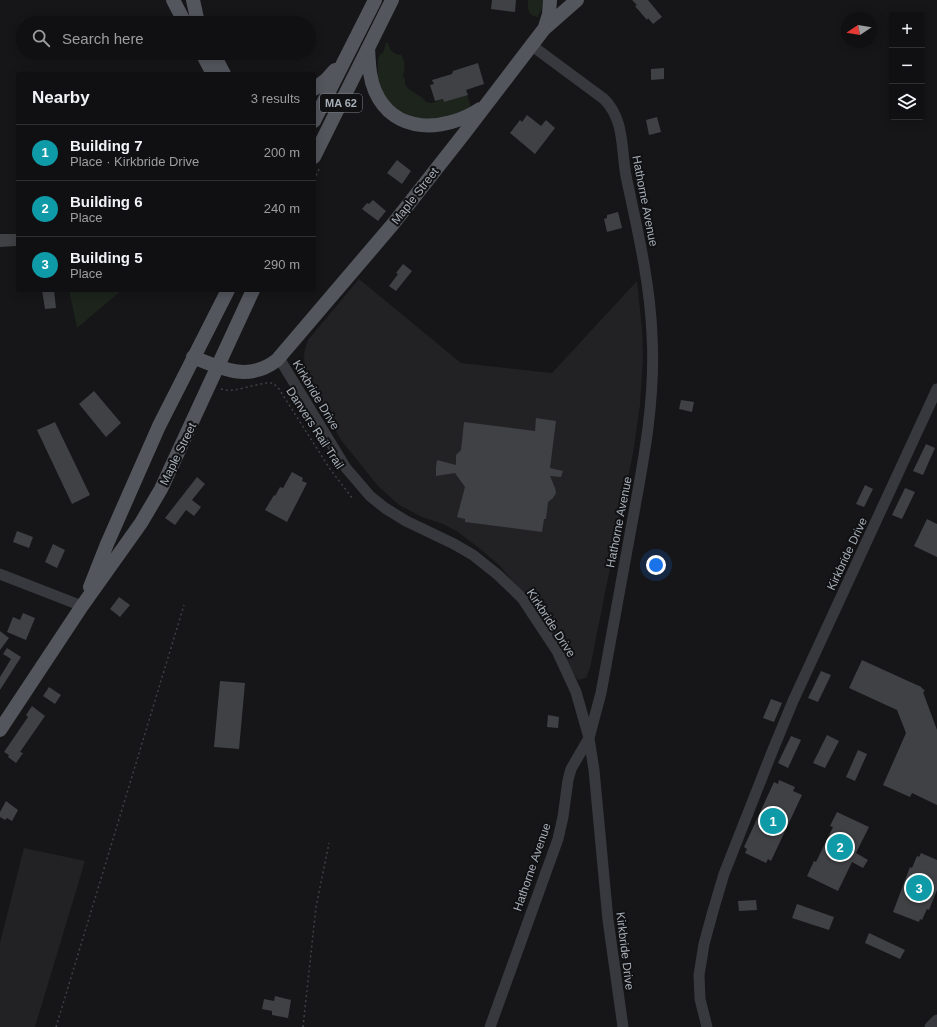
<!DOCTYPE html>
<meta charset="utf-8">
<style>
:root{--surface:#101012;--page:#19191b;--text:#f1f3f6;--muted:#9c9d9f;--line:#303032;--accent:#fda02a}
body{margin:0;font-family:Arial,sans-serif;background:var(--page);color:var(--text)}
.controls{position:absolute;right:12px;top:12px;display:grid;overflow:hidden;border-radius:4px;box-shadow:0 2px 10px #0003}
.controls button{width:36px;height:36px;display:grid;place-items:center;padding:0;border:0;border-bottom:1px solid var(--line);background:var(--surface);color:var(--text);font:20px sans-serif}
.compass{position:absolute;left:841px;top:12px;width:36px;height:36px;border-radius:50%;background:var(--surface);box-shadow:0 2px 10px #0003;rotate:258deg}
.you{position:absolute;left:656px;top:565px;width:14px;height:14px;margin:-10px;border:3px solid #fff;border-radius:50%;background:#1a73e8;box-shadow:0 0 0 6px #1a73e833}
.badge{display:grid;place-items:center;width:26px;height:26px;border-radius:50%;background:var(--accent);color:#fff;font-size:13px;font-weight:700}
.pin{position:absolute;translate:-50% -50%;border:2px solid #fff;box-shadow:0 1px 4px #0006}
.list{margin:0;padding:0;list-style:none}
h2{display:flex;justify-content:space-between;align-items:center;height:52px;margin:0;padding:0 16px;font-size:17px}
h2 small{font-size:13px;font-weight:400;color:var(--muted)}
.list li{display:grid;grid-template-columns:26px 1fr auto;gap:12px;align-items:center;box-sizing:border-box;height:56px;padding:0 16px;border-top:1px solid var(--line)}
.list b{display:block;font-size:15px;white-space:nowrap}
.list p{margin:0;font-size:13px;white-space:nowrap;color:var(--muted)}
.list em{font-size:13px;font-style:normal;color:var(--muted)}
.icon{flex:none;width:22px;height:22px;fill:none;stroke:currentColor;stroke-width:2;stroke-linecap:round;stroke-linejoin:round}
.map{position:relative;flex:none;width:937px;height:1027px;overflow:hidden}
.search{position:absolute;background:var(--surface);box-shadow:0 2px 10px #0003;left:16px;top:16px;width:300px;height:44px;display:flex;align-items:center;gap:10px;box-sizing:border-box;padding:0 14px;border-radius:22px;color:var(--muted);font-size:15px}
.panel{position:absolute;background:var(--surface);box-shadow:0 2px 10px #0003;left:16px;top:72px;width:300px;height:220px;border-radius:4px}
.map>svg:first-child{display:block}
.built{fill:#222225}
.green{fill:#1c241c}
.building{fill:#404145}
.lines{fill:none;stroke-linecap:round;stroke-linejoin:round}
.path{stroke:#3d4045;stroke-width:1.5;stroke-dasharray:2 3;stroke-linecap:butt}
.minor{stroke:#37393e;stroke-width:11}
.major{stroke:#53565d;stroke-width:14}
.labels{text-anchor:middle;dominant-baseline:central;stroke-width:4;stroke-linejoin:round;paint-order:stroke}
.shield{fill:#111113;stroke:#7a8087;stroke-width:1}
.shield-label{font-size:11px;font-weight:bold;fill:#a7afb9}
.street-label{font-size:12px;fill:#a7afb9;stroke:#111113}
</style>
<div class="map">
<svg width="937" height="1027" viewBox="0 0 937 1027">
<rect width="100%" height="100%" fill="#161618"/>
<!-- built -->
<path class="built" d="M359 279 461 363 552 373 637 281 642 330 643 356 640 405 633 453 590 668 586 678 578 680 574 675 544 620 500 566 479 548 458 532 443 524 422 517 399 505 378 486 341 440 310 385 305 368 304 353 308 340Z
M24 848 85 861 35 1027H0V943Z"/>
<!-- green -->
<path class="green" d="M528 0H543C543 5 542 11 538 15L539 17C528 17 527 8 528 0Z
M386 43H388L391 51 398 55 400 54C406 59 405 69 403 76L405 79V85C411 93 422 95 426 102L432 103 443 99 444 102 467 95 471 107C464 112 442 121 433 121 427 121 409 117 403 114 394 110 379 93 380 83L378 82V59L380 54 383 53Z
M69 290H122L77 328Z"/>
<!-- building -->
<path class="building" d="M492 0H516L515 12 491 9Z
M632 0H648L662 17 653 24 648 18 647 20 635 6 637 5Z
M478 63 484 84 466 90 468 95 444 102 443 99 435 101 430 85 434 84 432 80 452 74 453 71Z
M664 68V79L651 80V69Z
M527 115 541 126 546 120 555 128 535 154 510 133 520 120 522 122Z
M657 117 661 132 649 135 646 120Z
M397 160 411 171 402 184 387 173Z
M373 200 386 211 378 221 362 209 367 203 369 204Z
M618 212 622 228 607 232 604 219 607 218V215Z
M0 234H16V246L0 247Z
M403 264 412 271 396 291 389 286 398 274 396 273Z
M42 290H54L56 308 45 309Z
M94 391 121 423 106 437 79 404Z
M681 400 694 402 692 412 679 409Z
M536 418 556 421 550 468 563 471 561 477 550 476 555 488 556 493 553 498 548 502 546 519H544L542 532 465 522V519L457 517 465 487 455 473 436 476V468L437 460 456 465V455L461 450 464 422 535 431Z
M55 422 90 495 72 504 37 430Z
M926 444 935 448 923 475 913 471Z
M292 472 303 478 302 481 307 483 287 522 265 510 274 495 275 496 280 487 283 488Z
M197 477 205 484 192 500 201 507 194 516 186 510 175 525 165 518Z
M865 485 873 489 864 507 856 504Z
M905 488 915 492 902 519 892 515Z
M927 519 937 524V557L914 546Z
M17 531 33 537 29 548 13 542Z
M53 544 65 550 57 568 45 562Z
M119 597 130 605 120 617 110 609Z
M23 613 35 618 26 640 7 632 13 617 20 620Z
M0 631 9 638 0 650Z
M7 648 21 657 0 690V677L11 659 3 654Z
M862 660 919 686H920L925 691 923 692 937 730V805L912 793 910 797 883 785 906 733 897 710 849 688Z
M821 671 831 675 818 702 808 698Z
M220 681 245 683 239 749 214 747Z
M49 687 61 695 55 704 43 696Z
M771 699 782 703 774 722 763 718Z
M32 706 45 716 20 752 23 753 16 763 8 757 9 755 4 752 28 717 26 715Z
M548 715 559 717 558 728 547 727Z
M827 735 839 741 825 768 813 763Z
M791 736 801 740 788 768 778 763Z
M858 750 867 754 855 781 846 777Z
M779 780 795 787 793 791 802 795 771 861 768 859 766 863 745 853 747 849 744 847 774 782 778 784Z
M6 801 18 810 12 821 7 818 5 820 0 817V812Z
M837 812 869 827 856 853 868 860 863 868 852 862 838 891 807 876 814 861 816 862 833 827 830 826Z
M921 853 937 860V890L929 910 927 909 922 920 920 919 919 922 893 912 910 867 912 868 917 856 919 857Z
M756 900 757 910 739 911 738 901Z
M797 904 834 917 829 930 792 918Z
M869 933 905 950 900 959 865 943Z
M275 996 291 1000 288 1018 272 1015V1011L262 1009 264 999 274 1001Z"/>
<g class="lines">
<!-- path -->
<path class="path" d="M314 180 320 167
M221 389C235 394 256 382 273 383L279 389 330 469 353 499
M56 1027 184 605
M303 1027 316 907 329 843"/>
<!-- minor -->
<path class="minor" d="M279 358 346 468 370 496 385 508 406 521 454 544 473 555 498 575 522 598 557 651 576 692 589 738 594 770 608 920 623 1027
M0 574 82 606
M490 1027 558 839 563 817 568 780 571 769 589 738 601 693C611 640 620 587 630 534 642 469 656 402 652 335 650 282 637 228 626 176 621 149 625 120 604 99L531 45
M707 1027 700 999 699 975 704 944 713 911 724 874 772 752 793 701 937 389
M930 1027 937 1020"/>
<!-- major -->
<path class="major" d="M173 0 185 23
M193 0 198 23
M545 27 549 14 550 0
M368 48C369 63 369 77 375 91 394 135 445 132 480 109
M202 53 213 74
M213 53 224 74
M314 89 327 79 335 70
M314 121 375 0
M314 157 392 0
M193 357C222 369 249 382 277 360L393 224 463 135 544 29 577 0
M90 587 107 544 159 426 228 290
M0 730 82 606 141 523 161 489 253 290"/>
</g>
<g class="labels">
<!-- shield labels -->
<rect class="shield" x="320" y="94" width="42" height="18" rx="3"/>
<g class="shield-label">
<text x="341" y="103">MA 62</text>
</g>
<!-- street labels -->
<g class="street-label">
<text transform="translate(415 196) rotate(-52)">Maple Street</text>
<text transform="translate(645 201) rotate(79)">Hathorne Avenue</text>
<text transform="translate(316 395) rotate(59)">Kirkbride Drive</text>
<text transform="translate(315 428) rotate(57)">Danvers Rail Trail</text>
<text transform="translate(178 454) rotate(-64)">Maple Street</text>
<text transform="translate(619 522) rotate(-79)">Hathorne Avenue</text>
<text transform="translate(847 554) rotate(-65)">Kirkbride Drive</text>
<text transform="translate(551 623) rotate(57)">Kirkbride Drive</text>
<text transform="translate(532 867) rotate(-71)">Hathorne Avenue</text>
<text transform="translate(625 951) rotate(83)">Kirkbride Drive</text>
</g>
</g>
</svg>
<div class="controls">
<button>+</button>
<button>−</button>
<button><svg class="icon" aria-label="layers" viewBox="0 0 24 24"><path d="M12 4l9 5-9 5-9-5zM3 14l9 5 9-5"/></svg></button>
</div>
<svg class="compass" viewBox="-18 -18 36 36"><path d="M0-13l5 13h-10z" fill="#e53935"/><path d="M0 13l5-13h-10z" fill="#9c9d9f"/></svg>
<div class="you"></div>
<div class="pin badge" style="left:773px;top:821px;background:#0f9aa8">1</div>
<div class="pin badge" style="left:840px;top:847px;background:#0f9aa8">2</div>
<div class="pin badge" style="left:919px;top:888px;background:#0f9aa8">3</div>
<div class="search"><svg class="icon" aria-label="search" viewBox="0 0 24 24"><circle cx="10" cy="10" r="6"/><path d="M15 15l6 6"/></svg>Search here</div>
<section class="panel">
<h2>Nearby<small>3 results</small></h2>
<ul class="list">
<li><span class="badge" style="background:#0f9aa8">1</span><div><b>Building 7</b><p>Place · Kirkbride Drive</p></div><em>200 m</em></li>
<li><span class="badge" style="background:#0f9aa8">2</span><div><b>Building 6</b><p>Place</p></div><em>240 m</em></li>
<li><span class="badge" style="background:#0f9aa8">3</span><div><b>Building 5</b><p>Place</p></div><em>290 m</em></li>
</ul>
</section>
</div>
